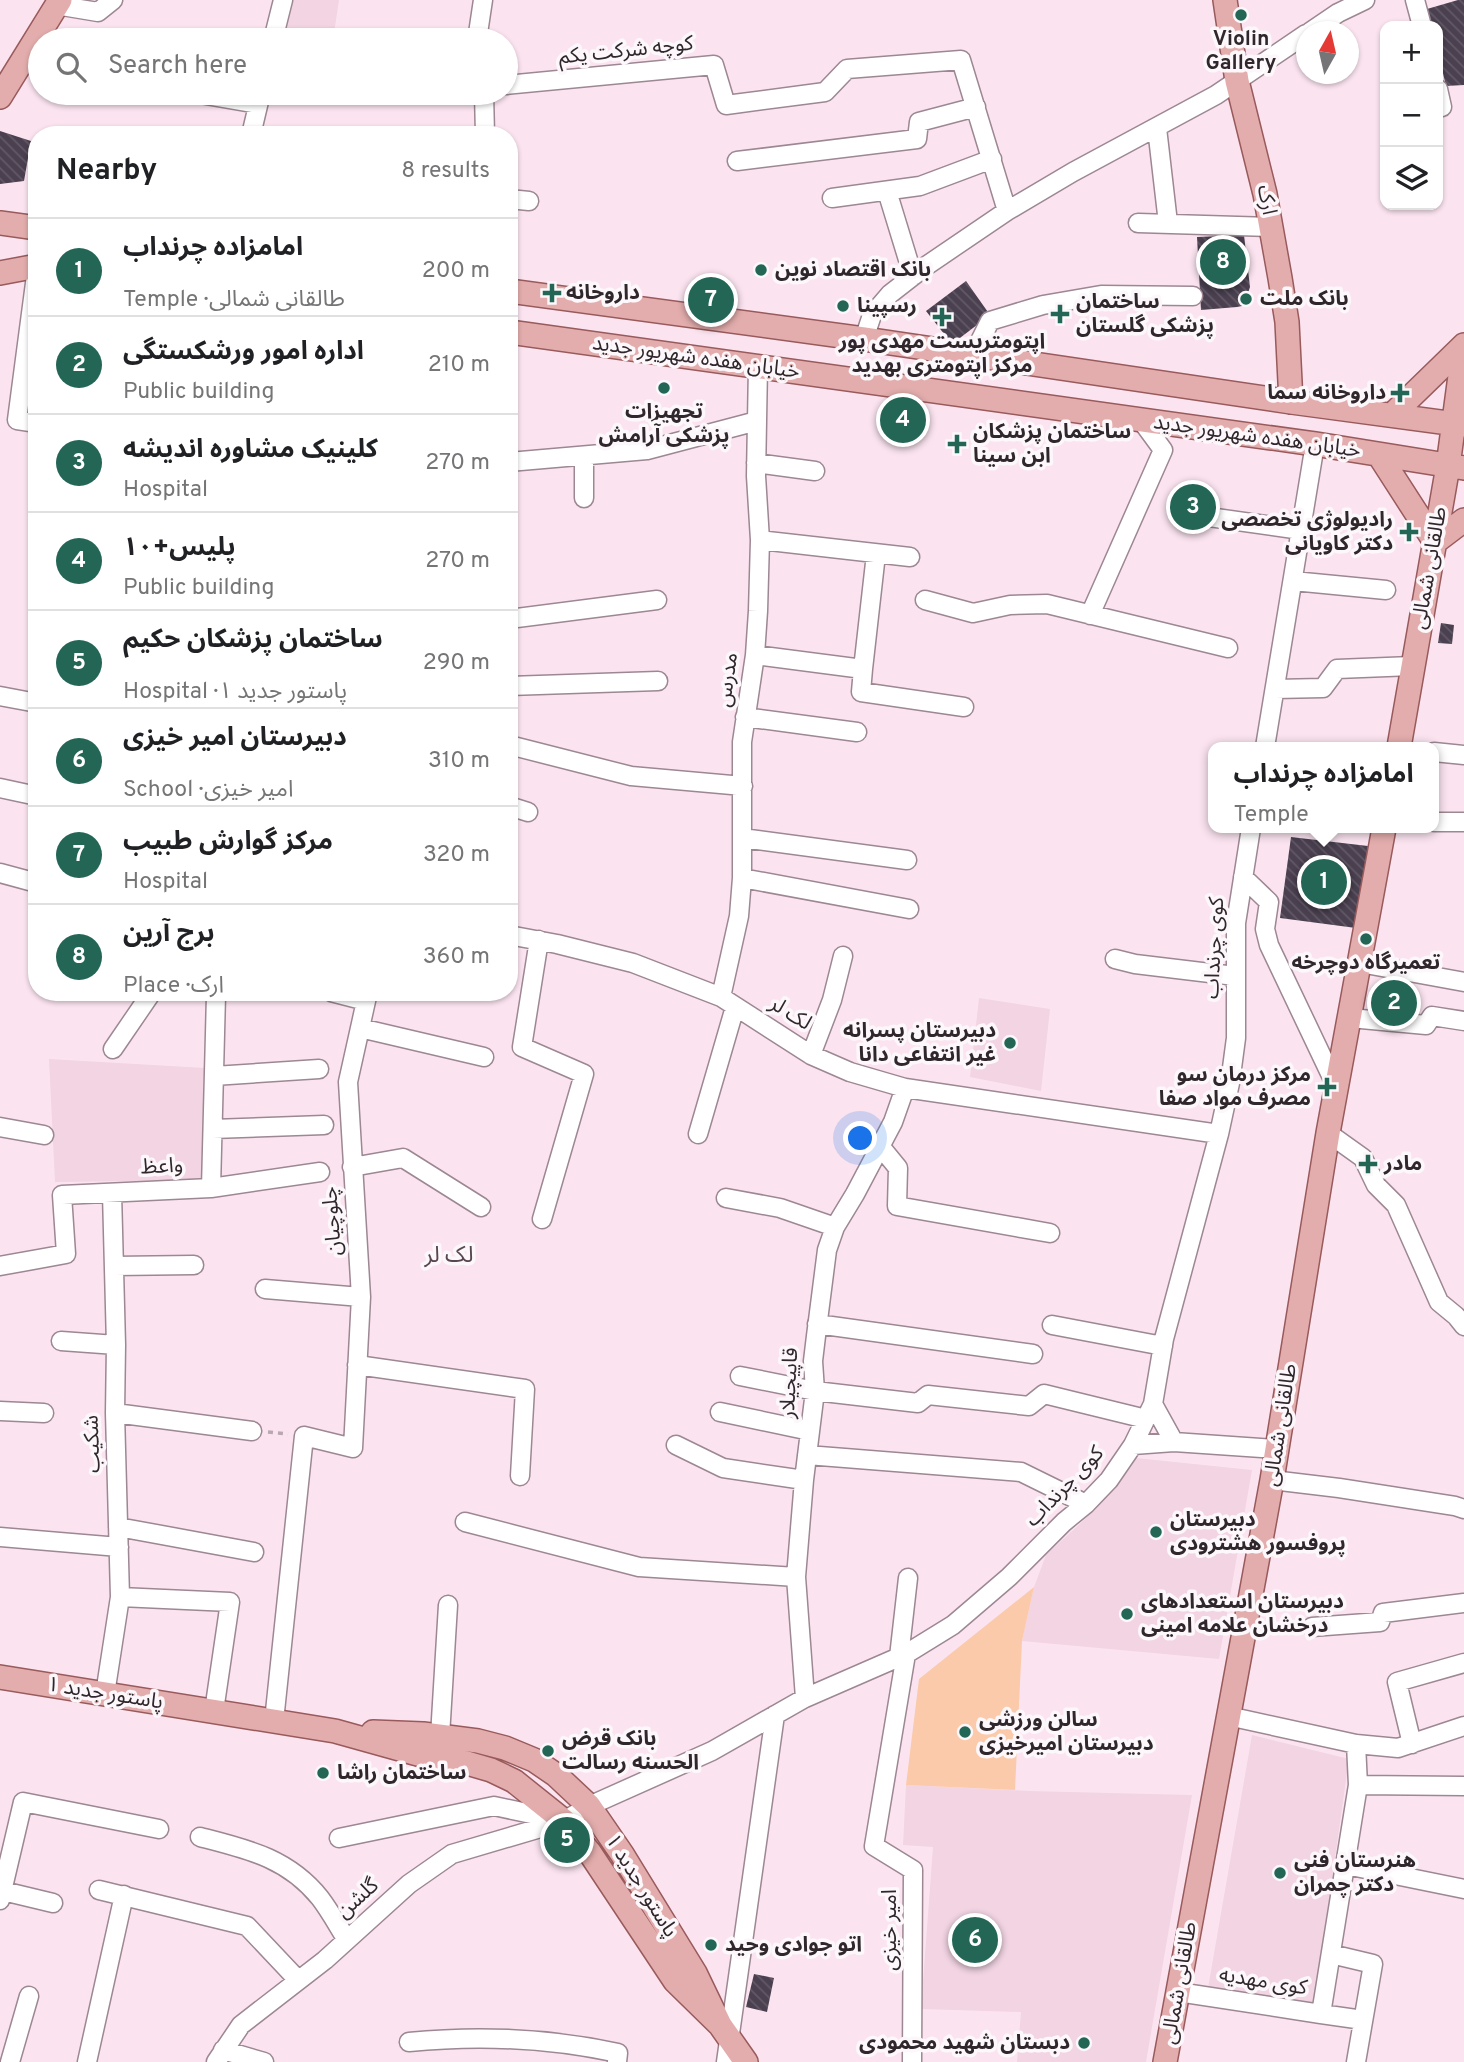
<!DOCTYPE html>
<meta charset="utf-8">
<style>
:root{--surface:#fff;--page:#f6f6f6;--text:#202124;--muted:#757577;--line:#e0e0e0;--accent:#236656}
body{margin:0;font-family:Overpass,"Noto Sans Arabic",sans-serif;background:var(--page);color:var(--text)}
.controls{position:absolute;right:21px;top:21px;display:grid;overflow:hidden;border-radius:14px;box-shadow:0 2px 5px #0004}
.controls button{width:63px;height:63px;display:grid;place-items:center;padding:0;border:0;border-bottom:2px solid var(--line);background:var(--surface);color:var(--text);font:35px sans-serif}
.compass{position:absolute;left:1296px;top:21px;width:63px;height:63px;border-radius:50%;background:var(--surface);box-shadow:0 2px 5px #0004;rotate:8deg}
.you{position:absolute;left:861px;top:1139px;width:24px;height:24px;margin:-18px;border:5px solid #fff;border-radius:50%;background:#1a73e8;box-shadow:0 0 0 10px #1a73e833}
.badge{display:grid;place-items:center;width:46px;height:46px;border-radius:50%;background:var(--accent);color:#fff;font-size:23px;font-weight:700}
.pin{position:absolute;translate:-50% -50%;border:4px solid #fff;box-shadow:0 2px 7px #0006}
.popup{position:absolute;left:1208px;top:742px;width:231px;height:91px;box-sizing:border-box;display:grid;place-content:center;border-radius:14px;background:var(--surface);filter:drop-shadow(0 2px 5px #0005);font-size:23px;white-space:nowrap;color:var(--muted)}
.popup b{font-size:26px;color:var(--text)}
.popup::after{content:'';position:absolute;left:50%;top:100%;margin-left:-14px;border:14px solid transparent;border-top-color:var(--surface)}
.list{margin:0;padding:0;list-style:none}
h2{display:flex;justify-content:space-between;align-items:center;height:91px;margin:0;padding:0 28px;font-size:30px}
h2 small{font-size:23px;font-weight:400;color:var(--muted)}
.list li{display:grid;grid-template-columns:46px 1fr auto;gap:21px;align-items:center;box-sizing:border-box;height:98px;padding:0 28px;border-top:2px solid var(--line)}
.list b{display:block;font-size:26px;white-space:nowrap}
.list p{margin:0;font-size:23px;white-space:nowrap;color:var(--muted)}
.list em{font-size:23px;font-style:normal;color:var(--muted)}
.icon{flex:none;width:38px;height:38px;fill:none;stroke:currentColor;stroke-width:2;stroke-linecap:round;stroke-linejoin:round}
.map{position:relative;flex:none;width:1464px;height:2062px;overflow:hidden}
.search{position:absolute;background:var(--surface);box-shadow:0 2px 5px #0004;left:28px;top:28px;width:490px;height:77px;display:flex;align-items:center;gap:18px;box-sizing:border-box;padding:0 24px;border-radius:38px;color:var(--muted);font-size:26px}
.panel{position:absolute;background:var(--surface);box-shadow:0 2px 5px #0004;left:28px;top:126px;width:490px;height:875px;border-radius:28px}
.map>svg:first-child{display:block}
.built{fill:#f2d4e3}
.park{fill:#fbcaaa}
.building{fill:url(#building-back-hatch)}
.lines{fill:none;stroke-linecap:round;stroke-linejoin:round}
.minor-casing{stroke:#9c8792;stroke-width:21}
.major-casing{stroke:#995a5c;stroke-width:26}
.path{stroke:#b9a7b1;stroke-width:3.5;stroke-dasharray:5 5;stroke-linecap:butt}
.minor{stroke:#fff;stroke-width:18}
.major{stroke:#e4adad;stroke-width:23}
.poi-dot{fill:#236656;stroke:#fcf7fa;stroke-width:2.5}
.labels{text-anchor:middle;dominant-baseline:central;stroke-width:7;stroke-linejoin:round;paint-order:stroke}
.poi-label{font-size:21px;font-weight:bold;fill:#2f272b;stroke:#fcf7fa;text-anchor:start}
.street-label{font-size:21px;fill:#2f272b;stroke:#fcf7fa}
.neighbourhood-label{font-size:23px;fill:#584650;stroke:#fcf7fa}
</style>
<div class="map">
<svg width="1464" height="2062" viewBox="0 0 1464 2062">
<defs>
<pattern id="building-back-hatch" width="6" height="6" patternUnits="userSpaceOnUse" patternTransform="scale(1.75)"><rect width="6" height="6" fill="#4a4050"/><path d="M-1 5l2 2M0 0l6 6M5-1l2 2" fill="none" stroke="#625966"/></pattern>
</defs>
<rect width="100%" height="100%" fill="#fbe4f0"/>
<!-- built -->
<path class="built" d="M289 0H339L333 40H281Z
M979 998 1050 1009 1041 1091 970 1077Z
M49 1059 205 1068 204 1180 55 1182Z
M1136 1458 1252 1470 1219 1659 1022 1641 1034 1587 1046 1555 1096 1509Z
M1252 1735 1349 1759 1314 2006 1208 1988Z
M906 1785 1029 1791 1192 1795 1146 2062H1017L1021 2012 921 2009 933 1847 903 1845Z"/>
<!-- park -->
<path class="park" d="M1034 1587 1022 1641 1015 1790 906 1785 919 1679Z"/>
<!-- building -->
<path class="building" d="M1458 0H1464V85L1446 86 1438 52V26H1431L1427 9Z
M0 131 31 141 24 181 0 184Z
M1244 235 1250 287 1246 299 1242 306 1237 307 1201 310 1197 237Z
M966 281 990 315 952 344 926 311Z
M1441 623 1454 625 1452 644 1438 643Z
M1291 837 1368 846 1356 928 1280 918Z
M1385 986 1409 989 1404 1020 1379 1017Z
M754 1974 774 1978 767 2012 746 2007Z"/>
<g class="lines">
<defs>
<path id="minor" d="M1415 0 1422 26
M56 5 98 12 113 0
M1310 32 1338 13 1365 0
M273 40 283 0
M477 40 483 0
M506 85 714 65 726 105 825 92 847 69 961 60 1007 211
M1438 89 1442 107
M194 93 258 104
M484 93 485 135
M1157 128 1168 223
M251 135 261 93
M737 161 917 139 919 122 976 107
M887 191 913 276
M832 198 920 186 992 159
M509 199 529 201
M1138 223 1271 227
M37 268 17 420 37 423
M864 339 872 315 890 294 926 266 1007 211 1073 172 1216 95 1306 34
M973 355 990 321 1043 305 1101 295 1193 296
M509 462 647 450 757 421
M756 463 815 471
M584 498V457
M1195 515 1301 530
M760 540 910 557
M1293 581 1386 590
M925 600 973 613 1010 605 1047 604 1228 648
M1090 615 1163 450 1141 420
M509 619 657 600
M755 655 863 669 861 692 964 707
M863 669 876 554
M509 686 658 681
M1275 689 1323 688 1337 669 1412 666
M0 696 37 703
M745 717 857 732
M509 745 631 776 743 786
M1265 747 1315 444
M1434 752 1464 755
M0 788 37 796
M509 806 528 812
M1434 822H1464
M742 838 907 860
M0 873 37 883
M1243 877 1269 902 1265 929 1269 945 1337 1088
M742 878 909 909
M509 935 557 944 633 963 721 997 811 1055 850 1072 905 1088 1219 1134
M539 940 522 1047 584 1074 542 1219
M1115 959 1135 964 1235 976
M1360 963 1464 982
M331 992 366 1001
M721 997 739 916 742 878V742L755 655 758 611 760 540 756 476 758 366
M1350 1018 1426 1025 1432 1016 1464 1021
M360 1028 484 1057
M113 1049 152 992
M811 1055 832 1000 843 956
M214 1076 319 1069
M0 1127 44 1135
M213 1129 324 1125
M1328 1133 1363 1158 1376 1185 1396 1205 1439 1302 1456 1316 1464 1326
M698 1134 735 1007
M880 1146 898 1168 897 1206 1050 1233
M352 1167 403 1158 481 1207
M211 1188 320 1172
M726 1198 780 1208 835 1227
M0 1266 66 1254 62 1195 211 1188 216 995 214 992
M114 1266 194 1265
M265 1289 361 1297
M817 1324 1033 1354
M1052 1325 1163 1346
M61 1341 116 1345
M357 1365 525 1389 520 1476
M740 1376 815 1391 918 1403 928 1395 1029 1406 1044 1394 1146 1419
M1153 1404 1174 1442
M0 1411 44 1413
M720 1412 810 1431
M115 1413 252 1431
M676 1445 723 1468 804 1480
M1133 1445 1174 1442 1277 1449
M807 1455 1021 1472 1086 1504
M1272 1480 1339 1488 1455 1506 1464 1509
M465 1522 639 1567 796 1577
M118 1527 254 1552
M0 1537 119 1547
M120 1597 230 1602 214 1711
M1312 1627 1380 1622 1383 1613 1464 1603
M906 1654 874 1846 913 1870 912 2062
M899 1657 908 1578
M105 1694 120 1597 115 1413 116 1345 112 1193
M805 1698 796 1577 804 1480 815 1391 813 1361 816 1336 827 1250 835 1227 855 1194 893 1122 905 1088
M1228 1716 1356 1744 1398 1748 1464 1726
M274 1721 304 1436 353 1448 361 1297 348 1082 368 992
M440 1736 448 1605
M1412 1744 1397 1682 1464 1663
M1358 1785 1464 1786
M200 1837C247 1849 288 1858 320 1898 330 1911 338 1926 347 1940
M339 1838 494 1806 560 1820
M1346 1865 1464 1889
M99 1890 247 1926 298 1980
M3 1891 53 1903
M0 1900 23 1802 159 1829
M1331 1954 1373 1964 1356 2062
M1178 1992 1321 2014 1358 1785 1356 1744
M1321 2014 1363 2020
M409 2042C479 2035 548 2038 618 2053L617 2062
M223 2050 264 2062
M10 2062 29 1996
M87 2062 124 1895
M216 2062 241 2025 325 1960 409 1884 452 1854 564 1821 589 1806 712 1751 805 1698 906 1654 953 1625 1009 1577 1064 1522 1086 1504 1109 1480 1133 1445 1153 1404 1164 1339 1219 1134 1230 1083 1236 1038V923L1251 828
M726 2062 775 1715"/>
<path id="major" d="M1225 0 1237 81 1265 194 1280 278 1287 322 1291 402
M0 97 60 0
M0 223 37 228
M0 273 37 266
M509 291 864 339 1291 402 1464 425
M509 332 1315 444 1464 468
M1392 415 1464 345
M1379 455 1435 542 1464 520
M1399 747 1448 466 1464 346
M0 1677 335 1731 421 1755 467 1763 491 1770 514 1781 564 1821 590 1853 675 1981 720 2025
M373 1732 423 1734 478 1741 505 1748 534 1760 556 1775 589 1806 622 1854 695 1973 720 2025 746 2062
M1165 2062 1272 1480 1328 1133 1384 828"/>
</defs>
<!-- minor casing -->
<use href="#minor" class="minor-casing"/>
<!-- major casing -->
<use href="#major" class="major-casing"/>
<!-- path -->
<path class="path" d="M268 1432 288 1434"/>
<!-- minor -->
<use href="#minor" class="minor"/>
<!-- major -->
<use href="#major" class="major"/>
</g>
<!-- markers -->
<g class="poi-dot">
<circle cx="1241" cy="15" r="7"/>
<circle cx="761" cy="270" r="7"/>
<path d="M548.5 282.5h7v7h7v7h-7v7h-7v-7h-7v-7h7z"/>
<circle cx="1246" cy="299" r="7"/>
<circle cx="843" cy="306" r="7"/>
<path d="M1056.5 303.5h7v7h7v7h-7v7h-7v-7h-7v-7h7z"/>
<path d="M938.5 306.5h7v7h7v7h-7v7h-7v-7h-7v-7h7z"/>
<circle cx="664" cy="388" r="7"/>
<path d="M1396.5 382.5h7v7h7v7h-7v7h-7v-7h-7v-7h7z"/>
<path d="M953.5 433.5h7v7h7v7h-7v7h-7v-7h-7v-7h7z"/>
<path d="M1405.5 521.5h7v7h7v7h-7v7h-7v-7h-7v-7h7z"/>
<circle cx="1366" cy="939" r="7"/>
<circle cx="1010" cy="1043" r="7"/>
<path d="M1323.5 1076.5h7v7h7v7h-7v7h-7v-7h-7v-7h7z"/>
<path d="M1364.5 1153.5h7v7h7v7h-7v7h-7v-7h-7v-7h7z"/>
<circle cx="1156" cy="1532" r="7"/>
<circle cx="1127" cy="1614" r="7"/>
<circle cx="965" cy="1732" r="7"/>
<circle cx="548" cy="1751" r="7"/>
<circle cx="323" cy="1773" r="7"/>
<circle cx="1280" cy="1873" r="7"/>
<circle cx="711" cy="1945" r="7"/>
<circle cx="1084" cy="2043" r="7"/>
</g>
<g class="labels">
<!-- poi labels -->
<g class="poi-label">
<text x="1241" y="39" text-anchor="middle">Violin<tspan x="1241" dy="24">Gallery</tspan></text>
<text x="775" y="270">بانک اقتصاد نوین</text>
<text x="566" y="293">داروخانه</text>
<text x="1260" y="299">بانک ملت</text>
<text x="1076" y="302">ساختمان<tspan x="1076" dy="24">پزشکی گلستان</tspan></text>
<text x="857" y="306">رسپینا</text>
<text x="942" y="342" text-anchor="middle">اپتومتریست مهدی پور<tspan x="942" dy="24">مرکز اپتومتری بهدید</tspan></text>
<text x="1386" y="393" text-anchor="end">داروخانه سما</text>
<text x="664" y="412" text-anchor="middle">تجهیزات<tspan x="664" dy="24">پزشکی آرامش</tspan></text>
<text x="973" y="432">ساختمان پزشکان<tspan x="973" dy="24">ابن سینا</tspan></text>
<text x="1393" y="520" text-anchor="end">رادیولوژی تخصصی<tspan x="1393" dy="24">دکتر کاویانی</tspan></text>
<text x="1366" y="963" text-anchor="middle">تعمیرگاه دوچرخه</text>
<text x="996" y="1031" text-anchor="end">دبیرستان پسرانه<tspan x="996" dy="24">غیر انتفاعی دانا</tspan></text>
<text x="1311" y="1075" text-anchor="end">مرکز درمان سو<tspan x="1311" dy="24">مصرف مواد صفا</tspan></text>
<text x="1384" y="1164">مادر</text>
<text x="1170" y="1520">دبیرستان<tspan x="1170" dy="24">پروفسور هشترودی</tspan></text>
<text x="1141" y="1602">دبیرستان استعدادهای<tspan x="1141" dy="24">درخشان علامه امینی</tspan></text>
<text x="979" y="1720">سالن ورزشی<tspan x="979" dy="24">دبیرستان امیرخیزی</tspan></text>
<text x="562" y="1739">بانک قرض<tspan x="562" dy="24">الحسنه رسالت</tspan></text>
<text x="337" y="1773">ساختمان راشا</text>
<text x="1294" y="1861">هنرستان فنی<tspan x="1294" dy="24">دکتر چمران</tspan></text>
<text x="725" y="1945">اتو جوادی وحید</text>
<text x="1070" y="2043" text-anchor="end">دبستان شهید محمودی</text>
</g>
<!-- street labels -->
<g class="street-label">
<text transform="translate(626 51) rotate(-6)">کوچه شرکت یکم</text>
<text transform="translate(1266 200) rotate(79)">ارک</text>
<text transform="translate(696 358) rotate(8)">خیابان هفده شهریور جدید</text>
<text transform="translate(1257 437) rotate(8)">خیابان هفده شهریور جدید</text>
<text transform="translate(1430 568) rotate(-80)">طالقانی شمالی</text>
<text transform="translate(728 680) rotate(-82)">مدرس</text>
<text transform="translate(1215 948) rotate(-87)">کوی چرنداب</text>
<text transform="translate(790 1014) rotate(32)">لک لر</text>
<text transform="translate(162 1167) rotate(-3)">واعظ</text>
<text transform="translate(333 1221) rotate(-94)">چلوچیان</text>
<text transform="translate(790 1383) rotate(-87)">قاپیچیلار</text>
<text transform="translate(1281 1425) rotate(-81)">طالقانی شمالی</text>
<text transform="translate(93 1444) rotate(-92)">شکیب</text>
<text transform="translate(1065 1487) rotate(-46)">کوی چرنداب</text>
<text transform="translate(105 1694) rotate(9)">پاستور جدید ۱</text>
<text transform="translate(641 1886) rotate(58)">پاستور جدید ۱</text>
<text transform="translate(358 1899) rotate(-42)">گلشن</text>
<text transform="translate(890 1930) rotate(-90)">امیر خیزی</text>
<text transform="translate(1263 1982) rotate(9)">کوی ‌‌‌مهدیه</text>
<text transform="translate(1180 1983) rotate(-80)">طالقانی شمالی</text>
</g>
<!-- neighbourhood labels -->
<g class="neighbourhood-label">
<text x="449" y="1256">لک لر</text>
</g>
</g>
</svg>
<div class="controls">
<button>+</button>
<button>−</button>
<button><svg class="icon" aria-label="layers" viewBox="0 0 24 24"><path d="M12 4l9 5-9 5-9-5zM3 14l9 5 9-5"/></svg></button>
</div>
<svg class="compass" viewBox="-18 -18 36 36"><path d="M0-13l5 13h-10z" fill="#e53935"/><path d="M0 13l5-13h-10z" fill="#757577"/></svg>
<div class="you"></div>
<div class="pin badge" style="left:1324px;top:882px">1</div>
<div class="popup"><b>امامزاده چرنداب</b>Temple</div>
<div class="pin badge" style="left:1394px;top:1003px">2</div>
<div class="pin badge" style="left:1193px;top:507px">3</div>
<div class="pin badge" style="left:903px;top:420px">4</div>
<div class="pin badge" style="left:567px;top:1840px">5</div>
<div class="pin badge" style="left:975px;top:1940px">6</div>
<div class="pin badge" style="left:711px;top:300px">7</div>
<div class="pin badge" style="left:1223px;top:262px">8</div>
<div class="search"><svg class="icon" aria-label="search" viewBox="0 0 24 24"><circle cx="10" cy="10" r="6"/><path d="M15 15l6 6"/></svg>Search here</div>
<section class="panel">
<h2>Nearby<small>8 results</small></h2>
<ul class="list">
<li><span class="badge">1</span><div><b>امامزاده چرنداب</b><p>Temple · طالقانی شمالی</p></div><em>200 m</em></li>
<li><span class="badge">2</span><div><b>اداره امور ورشکستگی</b><p>Public building</p></div><em>210 m</em></li>
<li><span class="badge">3</span><div><b>کلینیک مشاوره اندیشه</b><p>Hospital</p></div><em>270 m</em></li>
<li><span class="badge">4</span><div><b>پلیس+۱۰</b><p>Public building</p></div><em>270 m</em></li>
<li><span class="badge">5</span><div><b>ساختمان پزشکان حکیم</b><p>Hospital · پاستور جدید ۱</p></div><em>290 m</em></li>
<li><span class="badge">6</span><div><b>دبیرستان امیر خیزی</b><p>School · امیر خیزی</p></div><em>310 m</em></li>
<li><span class="badge">7</span><div><b>مرکز گوارش طبیب</b><p>Hospital</p></div><em>320 m</em></li>
<li><span class="badge">8</span><div><b>برج آرین</b><p>Place · ارک</p></div><em>360 m</em></li>
</ul>
</section>
</div>
